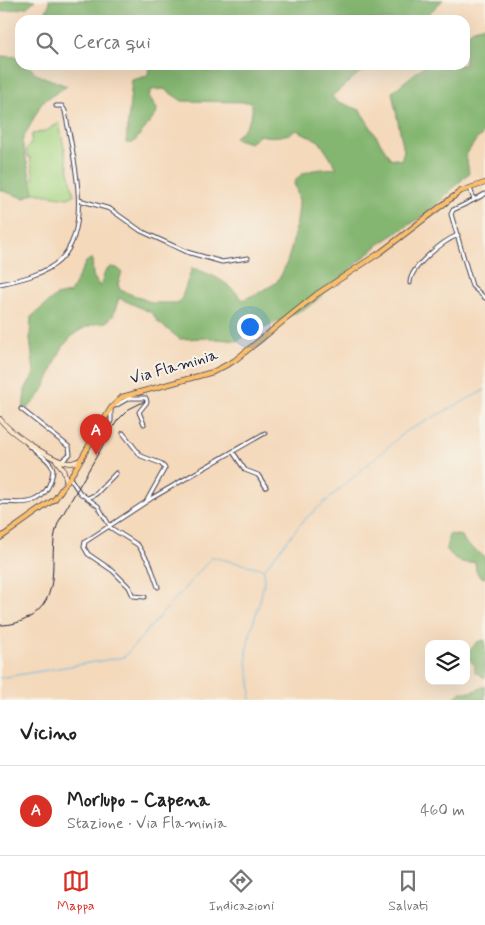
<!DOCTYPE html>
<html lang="it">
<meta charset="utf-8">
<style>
:root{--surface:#fff;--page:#f6f6f6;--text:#222;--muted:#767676;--line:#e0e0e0;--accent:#d93025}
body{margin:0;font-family:Mynerve,sans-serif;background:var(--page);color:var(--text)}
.controls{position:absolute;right:15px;bottom:15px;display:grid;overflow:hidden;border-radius:10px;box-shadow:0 5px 20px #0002}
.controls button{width:45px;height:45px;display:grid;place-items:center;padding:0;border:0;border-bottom:1px solid var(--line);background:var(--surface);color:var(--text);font:25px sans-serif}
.you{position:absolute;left:249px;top:326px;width:18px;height:18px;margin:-12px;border:4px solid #fff;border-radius:50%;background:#1a73e8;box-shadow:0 0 0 8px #1a73e833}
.badge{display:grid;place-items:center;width:32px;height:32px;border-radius:50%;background:var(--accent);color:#fff;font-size:16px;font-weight:700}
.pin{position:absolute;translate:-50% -41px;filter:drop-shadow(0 1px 2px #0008)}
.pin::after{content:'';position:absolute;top:26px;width:18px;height:15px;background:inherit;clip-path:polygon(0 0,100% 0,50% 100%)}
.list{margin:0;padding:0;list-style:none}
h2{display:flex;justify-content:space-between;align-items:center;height:65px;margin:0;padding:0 20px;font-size:21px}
h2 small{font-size:16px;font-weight:400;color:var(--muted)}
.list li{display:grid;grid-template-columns:32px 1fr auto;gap:15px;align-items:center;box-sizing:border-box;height:90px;padding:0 20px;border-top:1px solid var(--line)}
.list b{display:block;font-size:19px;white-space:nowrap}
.list p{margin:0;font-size:16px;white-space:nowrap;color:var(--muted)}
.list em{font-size:16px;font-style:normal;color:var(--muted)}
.icon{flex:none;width:28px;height:28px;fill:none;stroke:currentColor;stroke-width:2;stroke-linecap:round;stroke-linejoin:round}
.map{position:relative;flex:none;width:485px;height:700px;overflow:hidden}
.search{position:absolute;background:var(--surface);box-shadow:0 5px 20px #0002;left:15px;right:15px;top:15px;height:55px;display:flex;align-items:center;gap:12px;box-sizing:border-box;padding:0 18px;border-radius:15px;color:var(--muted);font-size:19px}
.sheet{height:155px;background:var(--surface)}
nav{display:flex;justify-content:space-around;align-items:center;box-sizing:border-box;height:70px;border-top:1px solid var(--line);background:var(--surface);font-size:14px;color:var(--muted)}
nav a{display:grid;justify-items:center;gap:2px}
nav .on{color:var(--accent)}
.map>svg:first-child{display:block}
.green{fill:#a6d583;stroke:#647c5f}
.forest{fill:#84b671;stroke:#536c56}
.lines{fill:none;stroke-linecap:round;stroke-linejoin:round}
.stream{stroke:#64b9e1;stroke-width:1}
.minor-casing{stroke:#423d4e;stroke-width:5}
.secondary-casing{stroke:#423d4e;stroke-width:5.5}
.primary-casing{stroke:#423d4e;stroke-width:6}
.minor{stroke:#fff;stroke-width:3}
.secondary{stroke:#fde5c5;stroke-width:4}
.primary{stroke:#f9bf6d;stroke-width:4.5}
.rail{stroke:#22223b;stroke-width:1}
.labels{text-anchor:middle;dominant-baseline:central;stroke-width:4;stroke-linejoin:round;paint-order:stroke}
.street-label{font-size:16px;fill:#22223b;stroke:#f7f3e8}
</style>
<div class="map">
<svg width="485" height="700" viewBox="0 0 485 700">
<rect width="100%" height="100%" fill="#f7f3e8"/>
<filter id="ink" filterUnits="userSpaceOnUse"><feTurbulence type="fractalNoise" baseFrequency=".02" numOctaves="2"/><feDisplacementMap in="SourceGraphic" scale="10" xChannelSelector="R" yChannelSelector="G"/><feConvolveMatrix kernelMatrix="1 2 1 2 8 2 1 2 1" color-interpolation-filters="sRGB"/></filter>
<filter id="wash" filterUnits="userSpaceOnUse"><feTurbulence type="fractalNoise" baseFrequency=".0096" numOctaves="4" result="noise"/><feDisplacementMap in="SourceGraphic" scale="20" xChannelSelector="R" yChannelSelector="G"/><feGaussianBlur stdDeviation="1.12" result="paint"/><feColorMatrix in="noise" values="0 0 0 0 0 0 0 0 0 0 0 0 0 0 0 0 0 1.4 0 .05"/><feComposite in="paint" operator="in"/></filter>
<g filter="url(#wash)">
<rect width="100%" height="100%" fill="#f4d9bb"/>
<!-- green -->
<path class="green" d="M59 123 74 195 68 198 34 193 31 180 34 178 30 157H28L26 150 31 143 32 134 46 131Z"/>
<!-- forest -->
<path class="forest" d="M7 0H35L27 7 0 12V4Z
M48 0H443L422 20H60L49 16 43 18 50 2Z
M485 26V132L476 140 466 155 469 173 426 214 379 244 311 305 265 328 255 329 238 341 208 338 180 339 158 322 152 313 119 298 113 316 106 322C44 330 63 386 23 411L25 390 34 373 30 338 31 317 56 296 70 293 86 262 92 258 93 276 100 287 105 272 110 267 117 268 122 272 118 284 120 290 153 303H180L192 268C213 274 229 283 243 300 253 295 265 290 274 284 289 273 299 218 299 201 298 195 296 189 294 183 303 167 321 170 337 168L319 141 297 130C286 137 272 138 260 135L250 143 234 138C245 130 256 115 251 102L182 101 164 89 151 90 149 96 157 109 156 115 133 143H126L132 80 147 76 150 68 143 65H376L369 70 359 73 332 96 336 101 360 110 390 158 401 160 404 151 392 92 425 65H465V35L474 29Z
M0 56 20 57V65H28L36 74 67 86 42 102 22 141 34 193 24 198 0 190Z
M449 534 462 536 466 544 485 557V578L480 577 476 571 475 562C460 565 456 560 446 549Z
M485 640V678L475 672V666L466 655 477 642Z
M485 686V700H451L461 692H472Z"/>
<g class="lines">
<!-- stream -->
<path class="stream" d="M0 678 124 657 212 557 264 569 303 521 405 432 485 390
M250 700C253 682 245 666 247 649 250 625 267 591 264 569"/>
</g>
</g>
<g filter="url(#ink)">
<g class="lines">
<defs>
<path id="minor" d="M470 188 474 200 453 210 451 214 472 286 485 298
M79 200 110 209 141 231 187 252 222 262 248 258
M474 200 485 194
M410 283C410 267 443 241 458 235
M0 284C19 280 46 274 60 260 94 227 72 152 65 111L62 106H56
M115 406 129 398H146L147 402 139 412 144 424
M21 409 69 447 70 454 62 461
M108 425 111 421V409
M123 433 141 456 160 463 165 468 146 502
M233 452 245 470 258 475 266 487
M70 478 80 493 98 506 111 528 138 545 150 564 158 587
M88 498 96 494 116 473
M0 502C24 503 42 507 51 480 52 475 55 470 51 465 45 455 32 451 25 441
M145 597 133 596 129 587 113 571 88 554 84 547 85 542 152 498 265 433"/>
<path id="secondary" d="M0 419C9 432 54 463 70 463 74 463 78 461 82 459
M56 460 63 469 67 482"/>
<path id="primary" d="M0 538 55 499 74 471 111 408 122 397 213 372 234 361 317 294 381 252 449 200 461 191 485 183"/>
</defs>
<!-- minor casing -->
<use href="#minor" class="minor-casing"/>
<!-- secondary casing -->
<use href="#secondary" class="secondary-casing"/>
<!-- primary casing -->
<use href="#primary" class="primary-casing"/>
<!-- minor -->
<use href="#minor" class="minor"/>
<!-- secondary -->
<use href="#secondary" class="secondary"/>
<!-- primary -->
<use href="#primary" class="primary"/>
<!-- rail -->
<path class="rail" d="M0 625C12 625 23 622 33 615 65 591 45 552 59 521L117 421 129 409 145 401"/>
</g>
</g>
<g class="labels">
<!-- street labels -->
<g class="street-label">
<text transform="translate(174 367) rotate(-16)">Via Flaminia</text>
</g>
</g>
</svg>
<div class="controls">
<button><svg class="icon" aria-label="layers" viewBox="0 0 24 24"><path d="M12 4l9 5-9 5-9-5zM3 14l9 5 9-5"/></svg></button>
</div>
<div class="you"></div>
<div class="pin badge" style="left:96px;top:455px">A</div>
<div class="search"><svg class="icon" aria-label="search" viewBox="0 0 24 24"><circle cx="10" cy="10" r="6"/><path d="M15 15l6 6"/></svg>Cerca qui</div>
</div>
<section class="sheet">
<h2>Vicino<small></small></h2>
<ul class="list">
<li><span class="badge">A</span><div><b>Morlupo - Capena</b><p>Stazione · Via Flaminia</p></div><em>460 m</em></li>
</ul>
</section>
<nav>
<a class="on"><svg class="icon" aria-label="map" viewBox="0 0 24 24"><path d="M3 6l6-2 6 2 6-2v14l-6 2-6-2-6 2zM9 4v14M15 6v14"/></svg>Mappa</a>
<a><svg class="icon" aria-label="directions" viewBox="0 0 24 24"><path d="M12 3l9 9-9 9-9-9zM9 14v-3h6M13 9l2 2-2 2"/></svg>Indicazioni</a>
<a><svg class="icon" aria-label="saved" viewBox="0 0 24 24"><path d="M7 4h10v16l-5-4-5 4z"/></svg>Salvati</a>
</nav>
